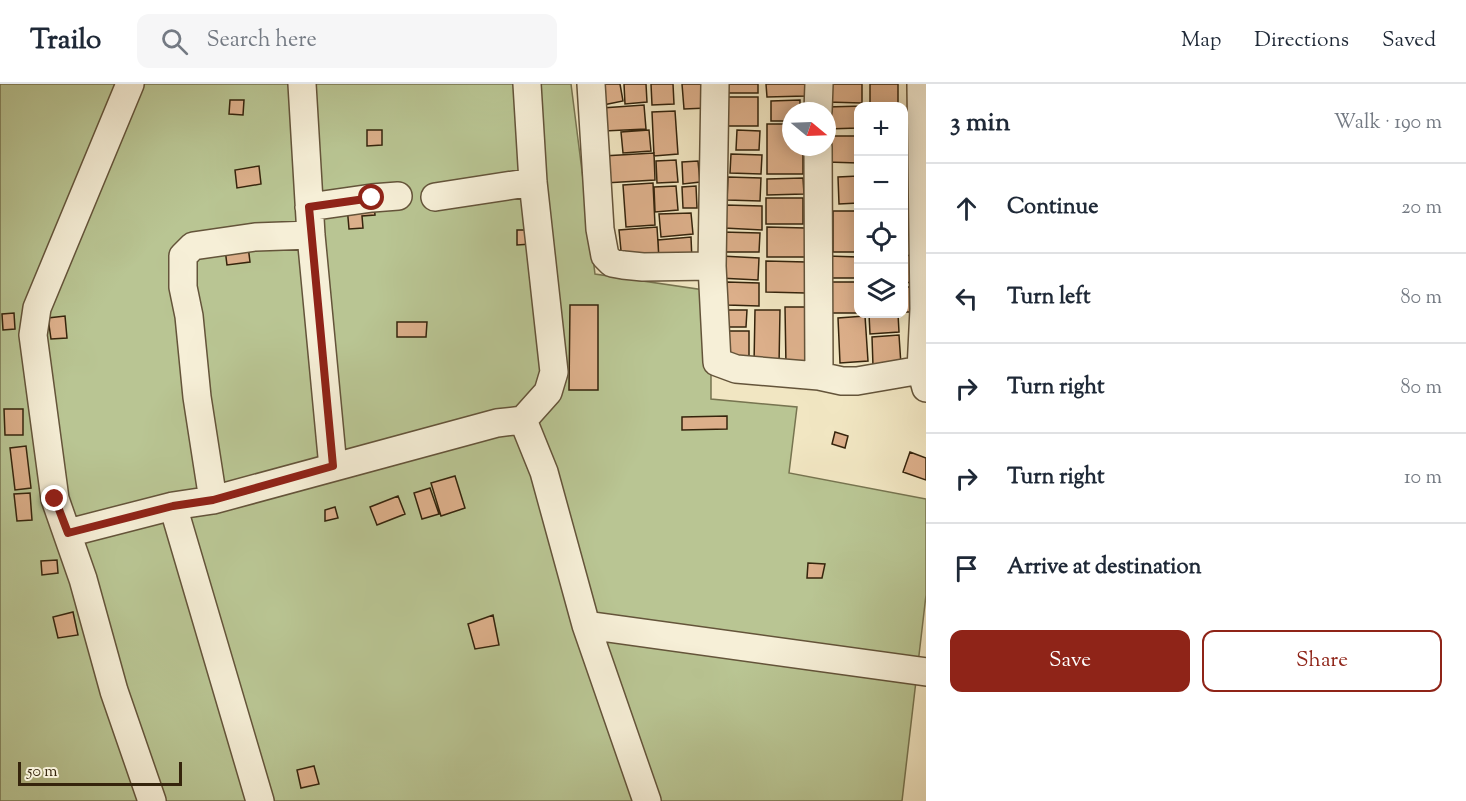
<!DOCTYPE html>
<meta charset="utf-8">
<style>
:root{--surface:#fff;--page:#f6f6f7;--text:#1f2937;--muted:#747a83;--line:#e0e1e3;--accent:#8f2418}
body{margin:0;font-family:"Sorts Mill Goudy",serif;background:var(--page);color:var(--text)}
.controls{position:absolute;right:18px;top:18px;display:grid;overflow:hidden;border-radius:12px;box-shadow:0 3px 15px #0003}
.controls button{width:54px;height:54px;display:grid;place-items:center;padding:0;border:0;border-bottom:2px solid var(--line);background:var(--surface);color:var(--text);font:30px sans-serif}
.compass{position:absolute;left:782px;top:18px;width:54px;height:54px;border-radius:50%;background:var(--surface);box-shadow:0 3px 15px #0003;rotate:109deg}
.scale{position:absolute;left:18px;bottom:15px;width:164px;box-sizing:border-box;padding-left:6px;border:3px solid #35240c;border-top:0;font-size:16px;line-height:21px;white-space:nowrap;color:#35240c;-webkit-text-stroke:4px #f6efd7;paint-order:stroke}
.stop{position:absolute;width:18px;height:18px;margin:-14px;border:4px solid #8f2418;border-radius:50%;background:#fff}
.stop.end{background:#8f2418;border-color:#fff;box-shadow:0 2px 6px #0008}
.list{margin:0;padding:0;list-style:none}
h2{display:flex;justify-content:space-between;align-items:center;height:78px;margin:0;padding:0 24px;font-size:26px}
h2 small{font-size:20px;font-weight:400;color:var(--muted)}
.list li{display:grid;grid-template-columns:39px 1fr auto;gap:18px;align-items:center;box-sizing:border-box;height:90px;padding:0 24px;border-top:2px solid var(--line)}
.list b{display:block;font-size:22px;white-space:nowrap}
.list em{font-size:20px;font-style:normal;color:var(--muted)}
.actions{display:flex;gap:12px;padding:18px 24px}
.actions a{flex:1;padding:14px 0;border:2px solid var(--accent);border-radius:12px;text-align:center;font-size:21px;color:var(--accent)}
.actions .main{background:var(--accent);color:#fff}
.icon{flex:none;width:33px;height:33px;fill:none;stroke:currentColor;stroke-width:2;stroke-linecap:round;stroke-linejoin:round}
.map{position:relative;flex:none;width:926px;height:717px;overflow:hidden}
header{display:flex;align-items:center;gap:36px;box-sizing:border-box;height:84px;padding:0 30px;background:var(--surface);border-bottom:2px solid var(--line)}
header strong{font-size:28px}
nav{display:flex;gap:33px;margin-inline-start:auto;font-size:21px}
.search{width:420px;height:54px;background:var(--page);display:flex;align-items:center;gap:15px;box-sizing:border-box;padding:0 21px;border-radius:12px;color:var(--muted);font-size:22px}
main{display:flex}
aside{flex:1;background:var(--surface)}
.map>svg:first-child{display:block}
.green{fill:#b9c593;stroke:#777450;stroke-width:1.5}
.building{fill:#dcaf8a;stroke:#35240c;stroke-width:1.5}
.lines{fill:none;stroke-linecap:round;stroke-linejoin:round}
.minor-casing{stroke:#64543a;stroke-width:30}
.minor{stroke:#f6efd7;stroke-width:27}
.route{stroke:#8f2418;stroke-width:8}
</style>
<header>
<strong>Trailo</strong>
<div class="search"><svg class="icon" aria-label="search" viewBox="0 0 24 24"><circle cx="10" cy="10" r="6"/><path d="M15 15l6 6"/></svg>Search here</div>
<nav><a>Map</a><a>Directions</a><a>Saved</a></nav>
</header>
<main>
<div class="map">
<svg width="926" height="717" viewBox="0 0 926 717">
<rect width="100%" height="100%" fill="#f1e6c2"/>
<filter id="stains"><feTurbulence type="fractalNoise" baseFrequency=".00333" numOctaves="4"/><feColorMatrix values="0 0 0 0 .2 0 0 0 0 .09 0 0 0 0 .02 0 0 0 .5 -.17"/></filter>
<radialGradient id="worn" r=".72"><stop offset=".6" stop-color="#630" stop-opacity="0"/><stop offset="1" stop-color="#630" stop-opacity=".3"/></radialGradient>
<!-- green -->
<path class="green" d="M0 0H571L595 190 711 207V315L797 323 789 389 926 415V511L902 717H0Z"/>
<!-- building -->
<path class="building" d="M594 0H620L623 17 598 22Z
M624 0H646L647 18 625 20Z
M651 0H673L674 20 652 21Z
M682 0H706L707 24 684 25Z
M724 0H758V9H724Z
M766 0H806V12L767 13Z
M827 0H862V19L827 18Z
M870 0H898V22H870Z
M726 13H758V42H726Z
M230 16H244L243 31 229 30Z
M800 16V27H791V37H771V17Z
M644 21 646 45 604 47 602 24Z
M858 22V44L827 45V23L864 22Z
M675 27 678 70 654 72 652 28Z
M767 40H791V63H803V90H767Z
M367 46H382V61L367 62Z
M649 46 651 67 623 69 621 48Z
M737 46 760 47 759 66H736Z
M827 52H858V79L827 78Z
M654 69 655 96 605 99 603 72Z
M731 70 762 71 761 90 730 89Z
M676 76 678 98 657 99 656 77Z
M698 77 700 98 683 100 682 78Z
M259 82 261 100 237 104 235 86Z
M858 92V119L839 120 838 93Z
M728 93 761 94 760 117 727 116Z
M803 94 804 110 767 111V95Z
M653 99 655 141 626 143 623 101Z
M676 102 678 126 655 128 654 103Z
M696 102 697 124H683L682 103Z
M766 114H803V140H766Z
M374 119 375 131 362 132 363 144 349 145 347 122Z
M725 121 762 122V146L724 144Z
M833 127H858V168H833Z
M691 129 693 150 661 153 659 130Z
M657 143 659 175 622 177 619 146Z
M767 143 805 144V173H767Z
M517 146H531V160L517 161Z
M722 148 760 149 759 168H722Z
M691 153 692 177 659 179 658 156Z
M248 162 250 178 227 181 225 165Z
M912 171 914 198 904 199V172Z
M721 172 759 174 758 196 719 194Z
M827 172 858 173V194H827Z
M766 177 806 178 805 209 766 208Z
M727 198 759 199V222L727 221Z
M825 198H858V229H825Z
M904 203H914L916 228H904Z
M570 221H598V306H569Z
M785 223H810L811 281 786 282Z
M726 226H747L746 243H725Z
M755 226H780L779 281 754 280Z
M14 229 15 245 3 246 2 230Z
M869 230H898L899 248 870 250Z
M65 232 67 254 51 255 48 234Z
M865 232 868 277 840 279 838 234Z
M397 238H427L426 253H397Z
M724 247H749V275H725Z
M899 251 901 281 873 282 872 253Z
M4 325H23V351H5Z
M727 332V345L682 346V333Z
M835 348 848 352 845 364 832 360Z
M26 362 31 404 15 406 10 364Z
M910 368 926 374V396L903 388Z
M455 392 465 424 441 432 431 399Z
M430 404 439 430 422 435 414 409Z
M30 409 32 436 17 437 14 410Z
M398 412 405 430 377 441 370 423Z
M335 423 338 434 325 437V426Z
M57 476 58 489 42 491 41 477Z
M808 479 825 480 822 494H807Z
M73 528 78 551 58 554 53 533Z
M493 531 499 561 475 565 468 540Z
M314 682 319 700 301 704 297 686Z"/>
<g class="lines">
<defs>
<path id="minor" d="M130 0 37 224 33 251 55 415 83 495 114 607 152 717
M302 0 311 151 333 383
M591 0 600 145 605 172 612 179 623 181 643 183 712 182
M715 0 712 182 717 278 736 285 819 292 842 297H857L921 286
M921 0 924 225 921 286 926 304
M818 27 819 0
M818 63 819 292
M435 113 533 98
M309 123 372 114 398 112
M523 336 548 308 554 288 533 98 527 0
M213 416 197 313 189 232 183 203V172L193 162 255 153 311 151
M173 422 260 717
M68 449 173 422 213 416 497 339 523 336 544 388 586 541 647 717
M586 541 926 588"/>
</defs>
<!-- minor casing -->
<use href="#minor" class="minor-casing"/>
<!-- minor -->
<use href="#minor" class="minor"/>
</g>
<g class="lines">
<!-- route -->
<path class="route" d="M55 415 68 449 173 422 213 416 333 382 309 123 372 114"/>
</g>
<rect width="100%" height="100%" filter="url(#stains)"/>
<rect width="100%" height="100%" fill="url(#worn)"/>
</svg>
<div class="controls">
<button>+</button>
<button>−</button>
<button><svg class="icon" aria-label="locate" viewBox="0 0 24 24"><circle cx="12" cy="12" r="6"/><path d="M12 2v4M12 18v4M2 12h4M18 12h4"/></svg></button>
<button><svg class="icon" aria-label="layers" viewBox="0 0 24 24"><path d="M12 4l9 5-9 5-9-5zM3 14l9 5 9-5"/></svg></button>
</div>
<svg class="compass" viewBox="-18 -18 36 36"><path d="M0-13l5 13h-10z" fill="#e53935"/><path d="M0 13l5-13h-10z" fill="#747a83"/></svg>
<div class="scale">50 m</div>
<div class="stop" style="left:372px;top:114px"></div>
<div class="stop end" style="left:55px;top:415px"></div>
</div>
<aside>
<h2>3 min<small>Walk · 190 m</small></h2>
<ul class="list">
<li><svg class="icon" aria-label="ahead" viewBox="0 0 24 24"><path d="M12 20V5M6 11l6-6 6 6"/></svg><div><b>Continue</b></div><em>20 m</em></li>
<li><svg class="icon" aria-label="left" viewBox="0 0 24 24"><path d="M17 20v-9H6M10 6l-5 5 5 5"/></svg><div><b>Turn left</b></div><em>80 m</em></li>
<li><svg class="icon" aria-label="right" viewBox="0 0 24 24"><path d="M7 20v-9h11M14 6l5 5-5 5"/></svg><div><b>Turn right</b></div><em>80 m</em></li>
<li><svg class="icon" aria-label="right" viewBox="0 0 24 24"><path d="M7 20v-9h11M14 6l5 5-5 5"/></svg><div><b>Turn right</b></div><em>10 m</em></li>
<li><svg class="icon" aria-label="arrive" viewBox="0 0 24 24"><path d="M6 21V4h12l-3 4 3 4H6"/></svg><div><b>Arrive at destination</b></div></li>
</ul>
<div class="actions"><a class="main">Save</a><a>Share</a></div>
</aside>
</main>
